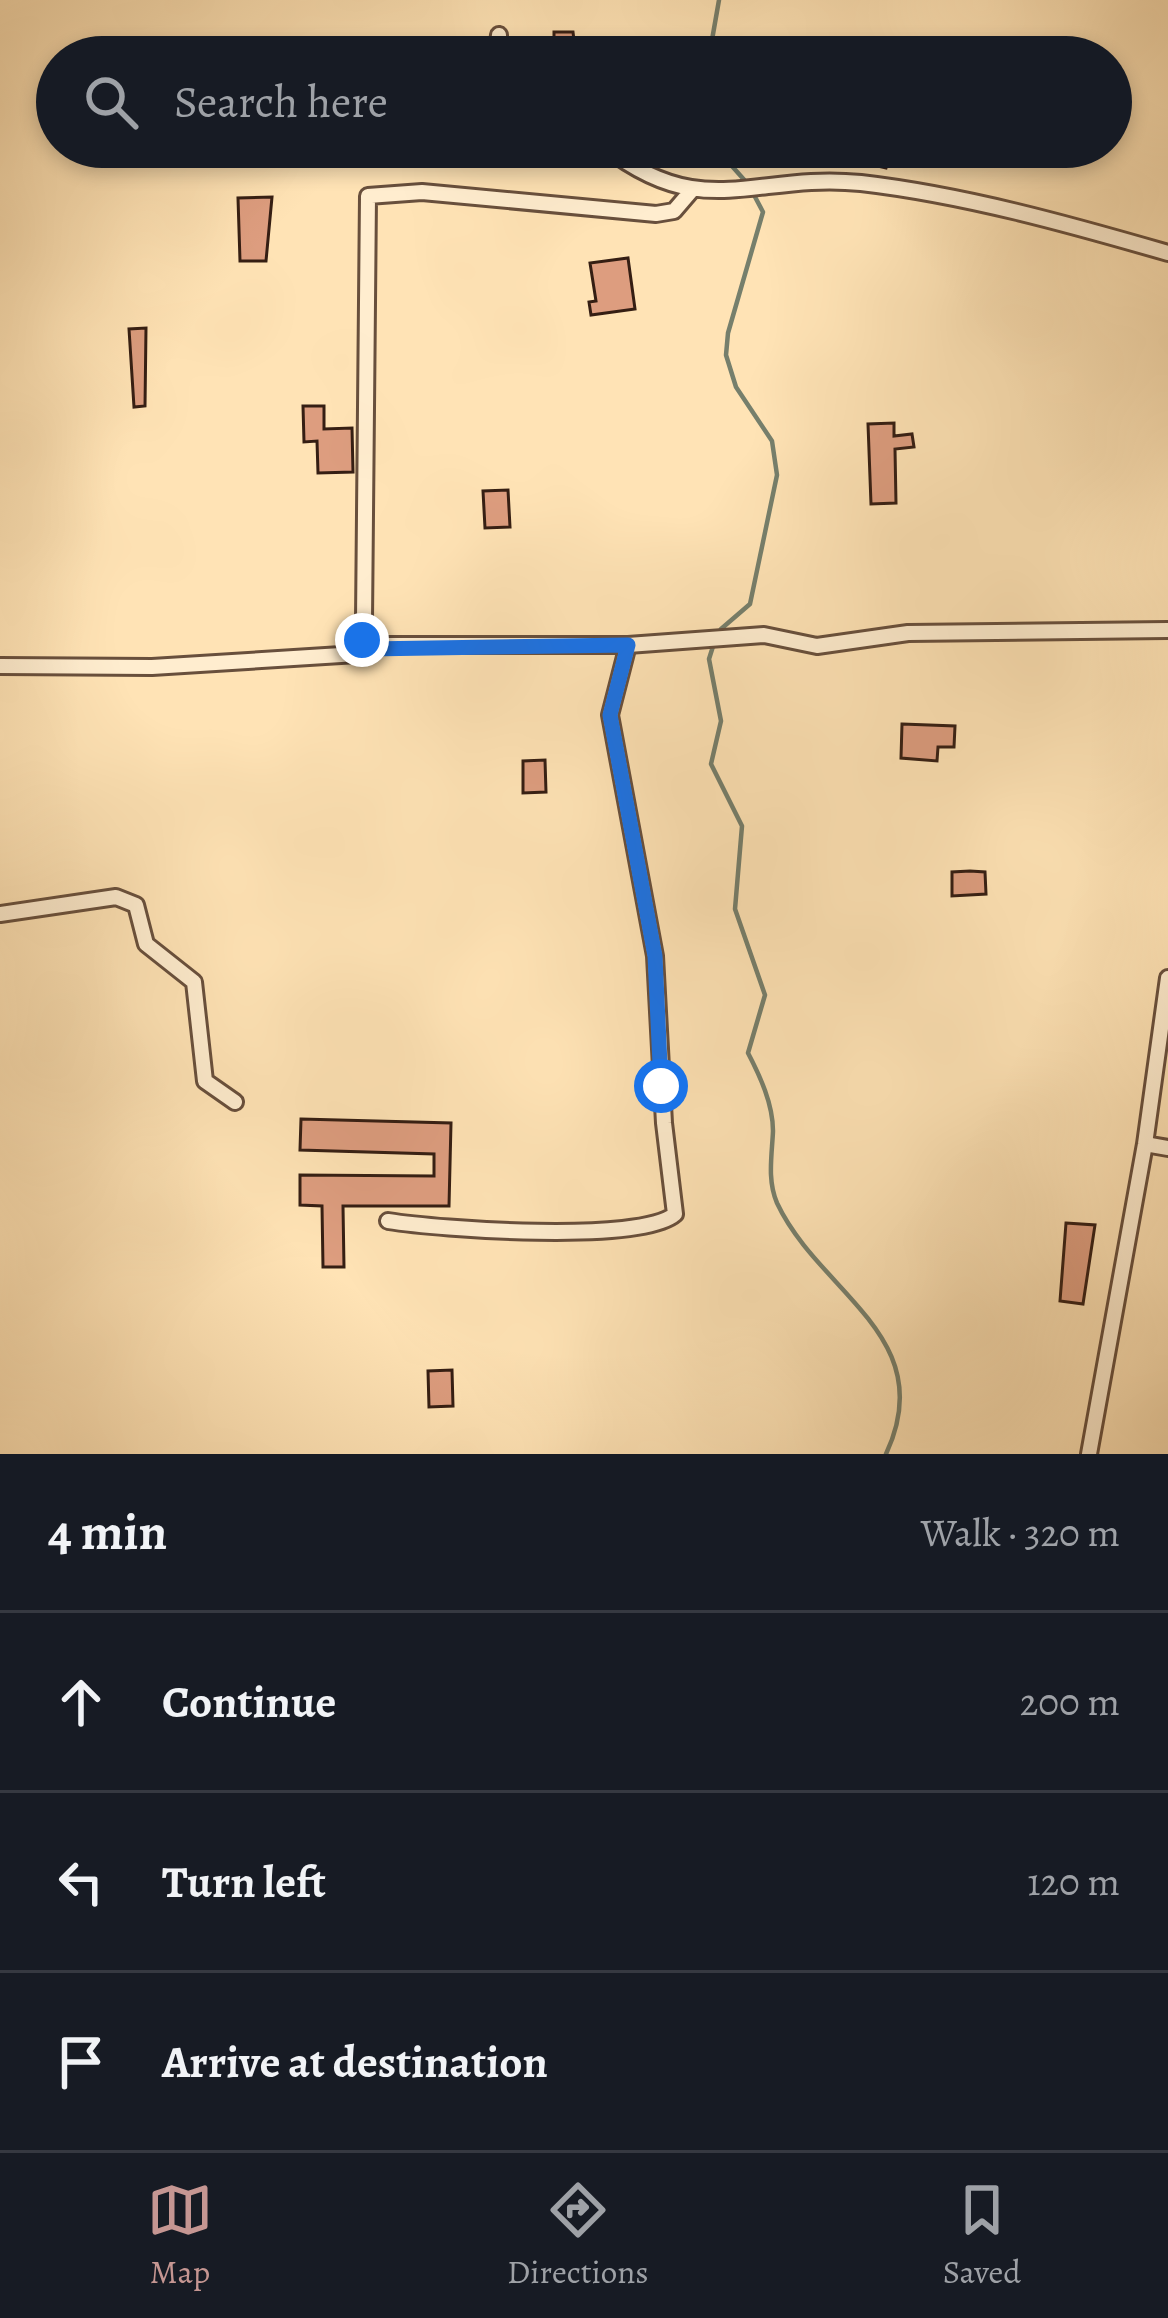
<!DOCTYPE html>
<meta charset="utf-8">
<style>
:root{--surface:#171b24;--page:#242831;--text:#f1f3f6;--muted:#9ea1a6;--line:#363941;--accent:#c59692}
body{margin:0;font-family:Alegreya,serif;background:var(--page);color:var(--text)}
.stop{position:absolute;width:36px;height:36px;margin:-27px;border:9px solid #1a73e8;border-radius:50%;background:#fff}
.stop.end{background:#1a73e8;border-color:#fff;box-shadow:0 3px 12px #0008}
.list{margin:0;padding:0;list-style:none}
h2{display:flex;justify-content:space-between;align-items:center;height:156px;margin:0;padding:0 48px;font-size:51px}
h2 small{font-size:39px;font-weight:400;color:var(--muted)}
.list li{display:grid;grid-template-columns:78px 1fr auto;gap:36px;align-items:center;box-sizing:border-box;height:180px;padding:0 48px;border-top:3px solid var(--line)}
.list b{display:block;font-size:45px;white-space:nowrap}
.list em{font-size:39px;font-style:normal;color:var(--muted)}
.icon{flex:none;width:66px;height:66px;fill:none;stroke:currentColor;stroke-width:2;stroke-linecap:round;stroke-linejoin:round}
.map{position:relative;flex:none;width:1168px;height:1454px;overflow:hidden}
.search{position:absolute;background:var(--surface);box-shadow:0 6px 18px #0003;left:36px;right:36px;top:36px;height:132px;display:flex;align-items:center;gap:30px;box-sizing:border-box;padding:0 42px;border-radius:66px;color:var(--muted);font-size:45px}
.sheet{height:696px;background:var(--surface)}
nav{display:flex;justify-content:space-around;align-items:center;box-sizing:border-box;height:168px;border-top:3px solid var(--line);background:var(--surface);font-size:33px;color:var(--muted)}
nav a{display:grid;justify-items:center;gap:6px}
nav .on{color:var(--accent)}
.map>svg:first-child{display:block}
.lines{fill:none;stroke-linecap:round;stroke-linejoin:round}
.stream{stroke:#767f6c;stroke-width:4.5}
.building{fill:#dd9d7f;stroke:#351e13;stroke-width:3}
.street-casing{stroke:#684f3c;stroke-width:20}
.street{stroke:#ffedcf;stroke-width:14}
.route{stroke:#1a73e8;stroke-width:15}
</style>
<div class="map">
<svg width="1168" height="1454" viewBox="0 0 1168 1454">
<rect width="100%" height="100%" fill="#ffe3b5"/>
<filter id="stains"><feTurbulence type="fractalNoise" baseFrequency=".00167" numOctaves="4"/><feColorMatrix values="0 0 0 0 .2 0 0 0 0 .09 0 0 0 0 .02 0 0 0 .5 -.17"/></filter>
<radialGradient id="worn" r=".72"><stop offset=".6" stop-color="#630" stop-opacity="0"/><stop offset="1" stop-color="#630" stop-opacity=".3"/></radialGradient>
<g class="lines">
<!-- stream -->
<path class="stream" d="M709 57 719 0
M715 147 747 183
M721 629 750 604 777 475 772 441 736 387 726 355 728 333 763 212 754 195
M715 640 709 659 721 721 711 764 742 826 735 909 765 995 748 1053C760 1076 773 1104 773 1131 772 1155 767 1180 777 1203 819 1293 941 1337 886 1454"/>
</g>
<!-- building -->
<path class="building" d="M554 32H573L576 57H519V44L554 43Z
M817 147H865L890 153 886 168 817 152Z
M272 197 266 261H240L238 198Z
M628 258 635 309 591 315 589 302 596 301 590 263Z
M146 328 145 406 134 407 129 329Z
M303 406H324V429L352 428 353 472 318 473 317 441 304 442Z
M894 423V436L912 434 914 447 895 449 896 503 871 504 868 424Z
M508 490 510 527 485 528 483 491Z
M902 724 955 726 954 747H938L937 761 901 758Z
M545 760 546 792 523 793V761Z
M970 871 985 872 986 894 952 896V872Z
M301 1119 451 1123 449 1206H343L344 1267H323L322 1206 300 1205V1175L434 1176V1154L300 1150Z
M1066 1223 1095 1225 1083 1304 1060 1301Z
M452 1370 453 1406 429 1407 428 1371Z"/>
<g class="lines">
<defs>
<path id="street" d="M496 57 499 35
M605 147C704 224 755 172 861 183 964 195 1068 224 1168 253
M363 645H628L764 635 817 646 908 633 1168 630
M0 666 152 667 357 654 364 620 368 196 422 192 656 214 674 211 692 190
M0 914 116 897 136 905 146 944 194 982 205 1081 235 1102
M1145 1144 1168 1148
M388 1221C438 1229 641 1244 675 1214L664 1123 655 956 610 715 628 645
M1089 1454 1145 1144 1168 978"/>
</defs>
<!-- street casing -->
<use href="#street" class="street-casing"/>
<!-- street -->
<use href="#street" class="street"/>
</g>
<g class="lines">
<!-- route -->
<path class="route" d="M362 640 368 649 628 645 610 715 655 956 661 1086"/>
</g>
<rect width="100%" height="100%" filter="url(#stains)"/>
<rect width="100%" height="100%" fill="url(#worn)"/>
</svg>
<div class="stop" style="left:661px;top:1086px"></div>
<div class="stop end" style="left:362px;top:640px"></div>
<div class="search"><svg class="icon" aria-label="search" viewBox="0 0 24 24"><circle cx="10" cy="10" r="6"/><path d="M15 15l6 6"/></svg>Search here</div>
</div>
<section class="sheet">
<h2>4 min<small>Walk · 320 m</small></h2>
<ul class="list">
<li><svg class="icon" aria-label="ahead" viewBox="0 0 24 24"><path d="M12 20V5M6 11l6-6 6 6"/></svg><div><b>Continue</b></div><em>200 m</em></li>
<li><svg class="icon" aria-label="left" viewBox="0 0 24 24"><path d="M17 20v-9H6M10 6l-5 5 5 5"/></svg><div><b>Turn left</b></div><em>120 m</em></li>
<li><svg class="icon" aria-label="arrive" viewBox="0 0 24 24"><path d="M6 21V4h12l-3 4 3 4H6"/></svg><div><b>Arrive at destination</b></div></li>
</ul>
</section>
<nav>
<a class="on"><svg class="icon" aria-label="map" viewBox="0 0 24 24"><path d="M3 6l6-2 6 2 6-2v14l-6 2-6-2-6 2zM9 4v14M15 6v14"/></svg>Map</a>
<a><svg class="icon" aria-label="directions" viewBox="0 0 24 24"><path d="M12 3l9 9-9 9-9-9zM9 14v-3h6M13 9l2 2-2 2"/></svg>Directions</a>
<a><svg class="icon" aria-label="saved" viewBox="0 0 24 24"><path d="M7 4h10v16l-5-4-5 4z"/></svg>Saved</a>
</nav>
